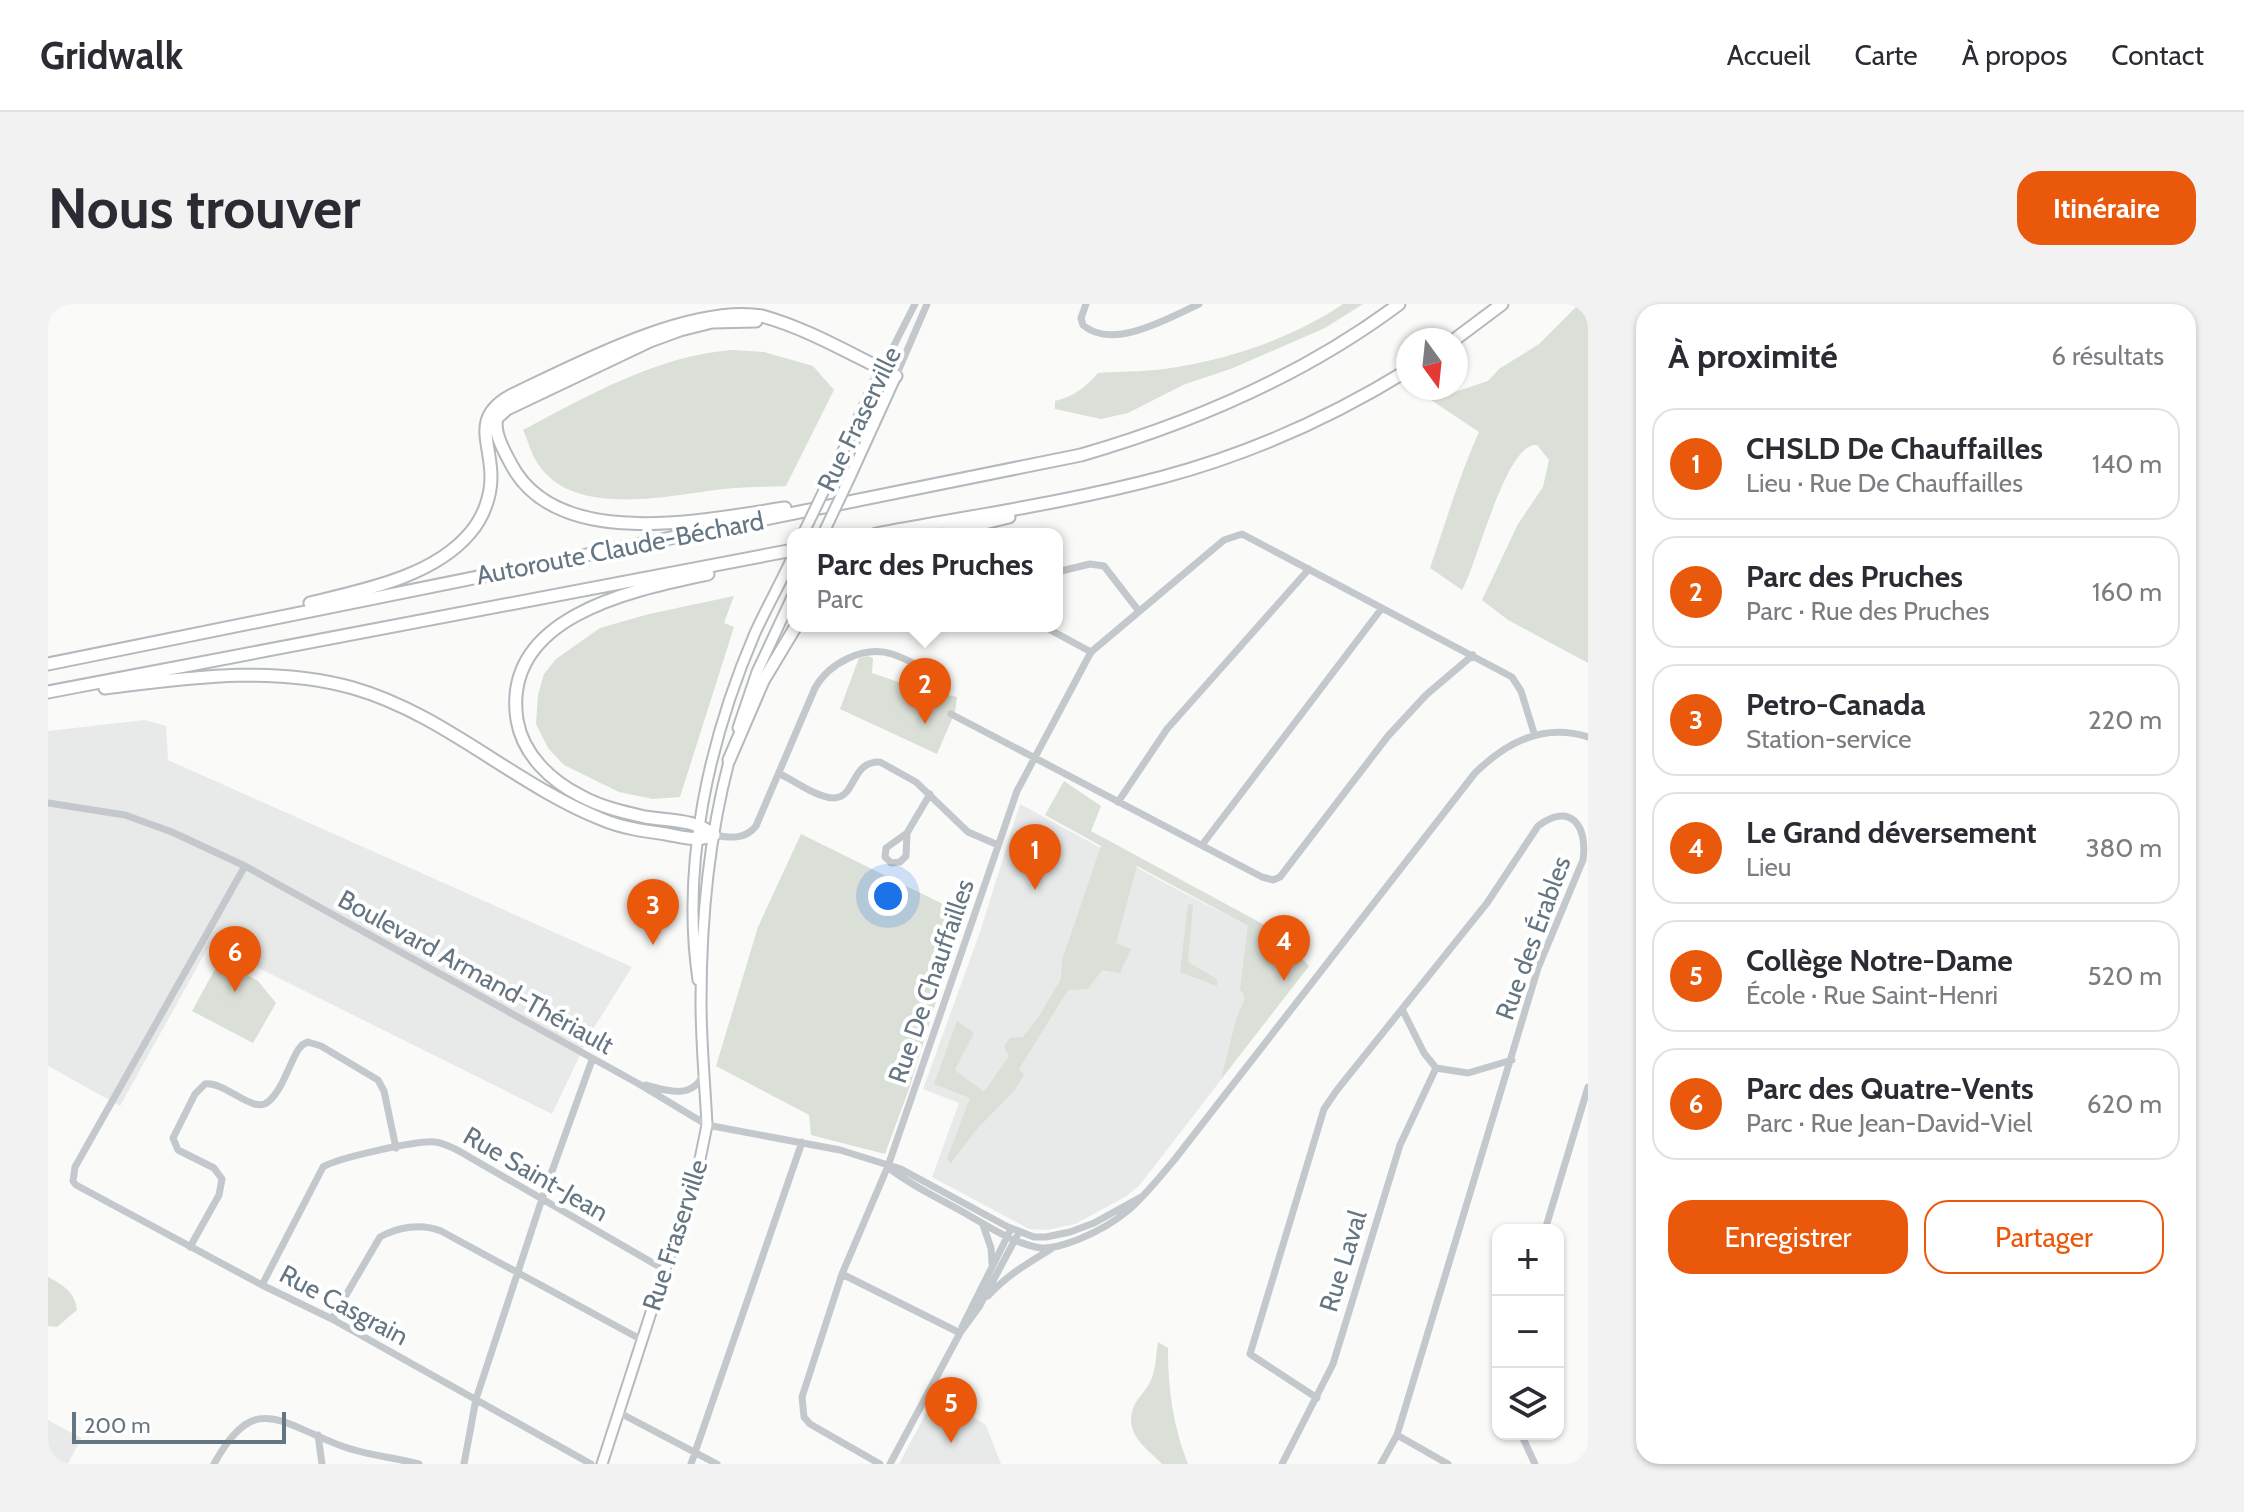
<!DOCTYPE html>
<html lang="fr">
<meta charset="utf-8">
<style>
:root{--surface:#fff;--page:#f2f2f3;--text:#2b2b33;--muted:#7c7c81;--line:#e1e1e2;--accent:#ea580c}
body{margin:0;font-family:Cabin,sans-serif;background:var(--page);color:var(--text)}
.controls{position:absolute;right:24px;bottom:24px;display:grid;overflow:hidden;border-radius:16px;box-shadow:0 2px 6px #0004}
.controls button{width:72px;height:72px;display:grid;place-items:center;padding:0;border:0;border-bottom:2px solid var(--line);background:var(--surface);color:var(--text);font:40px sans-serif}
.compass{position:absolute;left:1348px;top:24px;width:72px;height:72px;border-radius:50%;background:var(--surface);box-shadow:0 2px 6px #0004;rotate:165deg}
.scale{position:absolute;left:24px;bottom:20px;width:214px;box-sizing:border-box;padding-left:8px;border:4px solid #657683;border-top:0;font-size:22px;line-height:28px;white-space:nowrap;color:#657683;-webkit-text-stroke:6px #fff;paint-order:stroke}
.you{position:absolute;left:840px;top:592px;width:28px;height:28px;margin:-20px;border:6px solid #fff;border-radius:50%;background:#1a73e8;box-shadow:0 0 0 12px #1a73e833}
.badge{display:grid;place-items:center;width:52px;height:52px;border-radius:50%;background:var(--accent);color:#fff;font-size:26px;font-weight:700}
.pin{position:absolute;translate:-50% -66px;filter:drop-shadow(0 2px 4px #0008)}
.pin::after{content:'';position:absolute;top:42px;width:28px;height:24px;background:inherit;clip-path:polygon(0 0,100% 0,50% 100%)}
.popup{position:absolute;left:739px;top:224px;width:276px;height:104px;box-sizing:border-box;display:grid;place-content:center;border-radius:16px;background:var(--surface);filter:drop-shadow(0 2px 6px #0005);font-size:26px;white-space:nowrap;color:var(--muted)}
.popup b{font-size:30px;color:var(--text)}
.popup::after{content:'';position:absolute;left:50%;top:100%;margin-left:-16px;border:16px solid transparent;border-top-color:var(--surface)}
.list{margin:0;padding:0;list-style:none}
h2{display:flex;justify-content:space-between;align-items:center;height:104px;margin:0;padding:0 32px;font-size:34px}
h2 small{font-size:26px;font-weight:400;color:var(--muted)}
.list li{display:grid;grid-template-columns:52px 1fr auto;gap:24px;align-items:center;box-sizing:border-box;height:112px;margin:0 16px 16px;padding:0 16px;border:2px solid var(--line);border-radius:24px}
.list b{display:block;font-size:30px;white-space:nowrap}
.list p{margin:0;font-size:26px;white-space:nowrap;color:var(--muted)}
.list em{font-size:26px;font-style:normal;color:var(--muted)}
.actions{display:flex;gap:16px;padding:24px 32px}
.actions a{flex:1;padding:18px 0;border:2px solid var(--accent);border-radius:24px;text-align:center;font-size:28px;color:var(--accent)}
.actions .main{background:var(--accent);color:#fff}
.icon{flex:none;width:44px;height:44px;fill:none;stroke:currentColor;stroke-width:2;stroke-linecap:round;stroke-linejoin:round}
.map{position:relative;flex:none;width:1540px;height:1160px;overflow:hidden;border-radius:24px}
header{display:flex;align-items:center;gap:48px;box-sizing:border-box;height:112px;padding:0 40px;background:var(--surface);border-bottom:2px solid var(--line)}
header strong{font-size:38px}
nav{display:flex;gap:44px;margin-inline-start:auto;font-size:28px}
.intro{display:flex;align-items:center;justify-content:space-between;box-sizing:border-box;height:192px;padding:0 48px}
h1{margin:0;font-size:56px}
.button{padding:20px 36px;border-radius:24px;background:var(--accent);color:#fff;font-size:28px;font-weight:700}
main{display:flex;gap:48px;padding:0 48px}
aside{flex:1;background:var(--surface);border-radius:24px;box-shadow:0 2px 6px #0004}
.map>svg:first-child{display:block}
.built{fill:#e8e9e9}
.green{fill:#dadfd7}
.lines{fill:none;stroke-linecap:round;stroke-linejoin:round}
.major-casing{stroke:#b5babe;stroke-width:13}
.highway-casing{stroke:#b4b9bd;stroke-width:15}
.minor{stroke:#c3c8cc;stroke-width:7}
.major{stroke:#fff;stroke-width:9}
.highway{stroke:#fff;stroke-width:11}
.major-bridge-casing{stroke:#b5babe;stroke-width:13;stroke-linecap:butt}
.major-bridge{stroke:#fff;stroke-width:9}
.labels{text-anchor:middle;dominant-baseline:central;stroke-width:8;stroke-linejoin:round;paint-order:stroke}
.street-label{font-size:26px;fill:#657683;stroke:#fff}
</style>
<header>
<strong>Gridwalk</strong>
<nav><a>Accueil</a><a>Carte</a><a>À propos</a><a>Contact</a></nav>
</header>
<div class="intro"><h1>Nous trouver</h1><a class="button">Itinéraire</a></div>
<main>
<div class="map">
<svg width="1540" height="1160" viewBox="0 0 1540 1160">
<rect width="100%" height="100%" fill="#fafaf8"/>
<!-- built -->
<path class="built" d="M97 416 118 422 120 456 584 663 542 730 504 810 162 640 72 802 0 762V427Z
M972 500 1132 587 1200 622 1235 636 1261 662 1091 882 1077 893 1027 920 999 926 981 925 884 873 911 799 875 785 932 628Z
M888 1090 938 1121 953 1160H851Z
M0 1116 33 1134 20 1160H0Z"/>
<!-- green -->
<path class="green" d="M1295 0H1315L1277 24 1185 64 1135 81 1080 109 1053 115 1007 105V97C1026 92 1037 84 1050 69 1076 67 1104 68 1129 63 1186 54 1248 32 1295 0Z
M1531 0H1540V359L1460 316 1434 296 1470 220 1495 183 1501 156 1489 141C1458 137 1429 261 1414 286L1382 264C1398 218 1411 172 1431 128L1383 96 1440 77 1451 65 1491 40Z
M684 46 716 48 765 62 786 86 738 182C717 183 697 183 676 185 622 191 526 215 490 160 483 150 480 136 475 126 541 91 609 52 684 46Z
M686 292 676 319 686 323 632 493 605 495 571 488 516 461 500 444 488 420 490 391 496 370 508 355 552 324 601 310Z
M820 352 825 354 824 369 868 384 909 393 907 408 889 450 792 405 811 354Z
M1016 477 1053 502 1043 527 1233 630 1238 634 1236 637 1261 662 1173 775 1188 716 1197 694 1192 685 1200 622 1089 562 1068 639 1083 645 1072 669 1054 666 1040 685 1020 686 971 765 976 771 966 787 929 825 903 859 899 855 922 794 886 780 909 717 926 729 907 766 936 788 961 752 956 742 962 734 975 733 990 714 1013 675 1014 656 1053 542 997 511Z
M753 530 915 610 861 785 837 850 763 831 761 811 668 762 710 623Z
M1140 600 1145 601 1140 658 1169 675V682L1132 668Z
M172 656 210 677 228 699 205 739 144 707Z
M0 973C15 981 27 988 29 1006L9 1023 0 1022Z
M1110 1038 1120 1044C1120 1086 1125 1121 1140 1160H1114C1097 1143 1075 1129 1086 1102 1090 1093 1099 1086 1103 1076 1108 1065 1108 1050 1110 1038Z"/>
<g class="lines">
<defs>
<path id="major" d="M802 173 848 72
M781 176 834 65
M690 424 709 368 745 291
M650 676C633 560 661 436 707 329 719 303 733 278 745 252
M554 1160 651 860 659 821C657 780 653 739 653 698 653 616 661 530 683 450"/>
<path id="highway" d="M708 17 664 18 632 26 602 37 459 105 449 114C445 128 456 147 463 160 509 248 656 216 737 204
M1406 36 1454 0
M828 230C924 212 1021 198 1115 173 1201 150 1284 113 1360 66
M891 230 961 213
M660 270C585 286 453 312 469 416 475 451 503 477 533 492 553 503 575 508 597 513 620 517 648 515 666 531
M262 299C315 286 385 273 422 229 435 214 443 193 443 173 443 138 423 114 462 92 527 61 642 0 714 12 761 25 804 51 848 72
M0 360 1033 151C1147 118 1256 71 1351 0
M57 384C139 374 224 361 305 384 396 410 466 480 553 515 574 524 596 527 618 530 635 533 650 538 666 531
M0 388 745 246
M681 456 715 377 748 322"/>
</defs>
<!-- major casing -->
<use href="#major" class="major-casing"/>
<!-- highway casing -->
<use href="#highway" class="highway-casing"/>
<!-- minor -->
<path class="minor" d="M1038 0 1033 14 1035 21C1064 47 1121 14 1151 0
M834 65 867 0
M848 72 879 0
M1009 268 1042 260 1056 262 1090 306
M995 322 1043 348
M903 410 1214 573 1225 576 1232 573 1340 432 1378 391 1425 351
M732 470C747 477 768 493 785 494 809 494 802 457 832 458L868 478 920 528 950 541
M1070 498 1119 425 1261 265
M0 499 77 511 124 528 197 562 591 780 659 821 792 846 853 865 960 923 986 933H998L1022 928 1046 919 1095 892
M859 529 858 552 852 558 843 559 837 553 838 544Z
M859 529 882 490
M666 531C682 534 697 536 708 522L767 384C781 359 816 341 844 350 863 356 879 368 897 374
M1154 541 1334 304
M197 562 27 863 25 877 28 881 214 981 284 1015 543 1160
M1354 705 1376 749 1388 764 1420 769 1464 756
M598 781C619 787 645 796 656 769
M841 864C863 882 891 894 915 908 938 921 966 940 993 944 1005 945 1018 940 1029 936 1079 916 1094 894 1127 855L1427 469C1459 438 1495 419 1540 433
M935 921 943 944 944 959
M1497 926 1540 783
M142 943 171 891 174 875 166 864 130 846 125 834 147 790 157 780C178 777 206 812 221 797 234 786 241 761 250 746L254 741 260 738 273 742 330 776 336 787 348 844
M794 970 912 1029
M214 981 275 863C289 854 370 836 387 838 396 839 403 843 411 847L617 966
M940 992C958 972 980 959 1003 945
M284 1015 332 933C350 923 373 919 393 927L594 1036
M914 1023 962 927
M1269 1094 1202 1050 1276 805 1289 786 1439 599 1490 522C1522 498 1540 521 1535 556L1490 664 1349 1131 1333 1160
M572 1109 669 1160
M1473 1130 1487 1160
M270 1131 274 1160
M1349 1131 1400 1160
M166 1160C206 1087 231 1118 291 1141 316 1151 344 1153 371 1160
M416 1160 428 1095 494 895 544 756
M643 1160 754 838
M832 1160 762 1120 756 1113 754 1093 794 970 840 862 969 487 1043 348 1176 236 1194 230 1464 373 1473 387 1486 429
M842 1160 912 1029 931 1003 969 932
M1234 1160 1285 1060 1352 841 1388 764"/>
<!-- major -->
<use href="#major" class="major"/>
<!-- highway -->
<use href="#highway" class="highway"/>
<defs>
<path id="major-bridge" d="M755 230 781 176
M775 230 802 173"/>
</defs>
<!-- major-bridge casing -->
<use href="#major-bridge" class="major-bridge-casing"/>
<!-- major-bridge -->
<use href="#major-bridge" class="major-bridge"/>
</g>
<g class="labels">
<!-- street labels -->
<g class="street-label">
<text transform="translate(811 115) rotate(-64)">Rue Fraserville</text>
<text transform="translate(572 244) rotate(-11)">Autoroute Claude-Béchard</text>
<text transform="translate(1485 634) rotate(-70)">Rue des Érables</text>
<text transform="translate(428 668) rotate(29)">Boulevard Armand-Thériault</text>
<text transform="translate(883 677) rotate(-71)">Rue De Chauffailles</text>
<text transform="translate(488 870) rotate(30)">Rue Saint-Jean</text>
<text transform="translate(627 931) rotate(-72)">Rue Fraserville</text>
<text transform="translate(1295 957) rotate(-73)">Rue Laval</text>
<text transform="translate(296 1001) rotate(28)">Rue Casgrain</text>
</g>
</g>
</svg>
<div class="controls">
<button>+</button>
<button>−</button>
<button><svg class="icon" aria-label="layers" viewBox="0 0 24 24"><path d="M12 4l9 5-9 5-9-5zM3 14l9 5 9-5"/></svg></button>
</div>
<svg class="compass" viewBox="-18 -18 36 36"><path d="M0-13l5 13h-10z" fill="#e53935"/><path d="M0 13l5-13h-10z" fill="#7c7c81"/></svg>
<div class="scale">200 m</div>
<div class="you"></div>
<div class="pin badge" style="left:987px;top:586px">1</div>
<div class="pin badge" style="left:877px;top:420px">2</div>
<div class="popup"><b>Parc des Pruches</b>Parc</div>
<div class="pin badge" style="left:605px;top:641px">3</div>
<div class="pin badge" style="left:1236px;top:677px">4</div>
<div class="pin badge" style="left:903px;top:1139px">5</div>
<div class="pin badge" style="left:187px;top:688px">6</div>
</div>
<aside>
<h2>À proximité<small>6 résultats</small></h2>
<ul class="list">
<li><span class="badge">1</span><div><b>CHSLD De Chauffailles</b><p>Lieu · Rue De Chauffailles</p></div><em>140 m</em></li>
<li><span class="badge">2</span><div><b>Parc des Pruches</b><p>Parc · Rue des Pruches</p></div><em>160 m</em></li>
<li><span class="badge">3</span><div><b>Petro-Canada</b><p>Station-service</p></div><em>220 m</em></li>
<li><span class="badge">4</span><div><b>Le Grand déversement</b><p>Lieu</p></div><em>380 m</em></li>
<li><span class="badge">5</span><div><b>Collège Notre-Dame</b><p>École · Rue Saint-Henri</p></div><em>520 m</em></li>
<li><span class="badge">6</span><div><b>Parc des Quatre-Vents</b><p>Parc · Rue Jean-David-Viel</p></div><em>620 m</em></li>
</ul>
<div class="actions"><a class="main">Enregistrer</a><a>Partager</a></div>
</aside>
</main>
